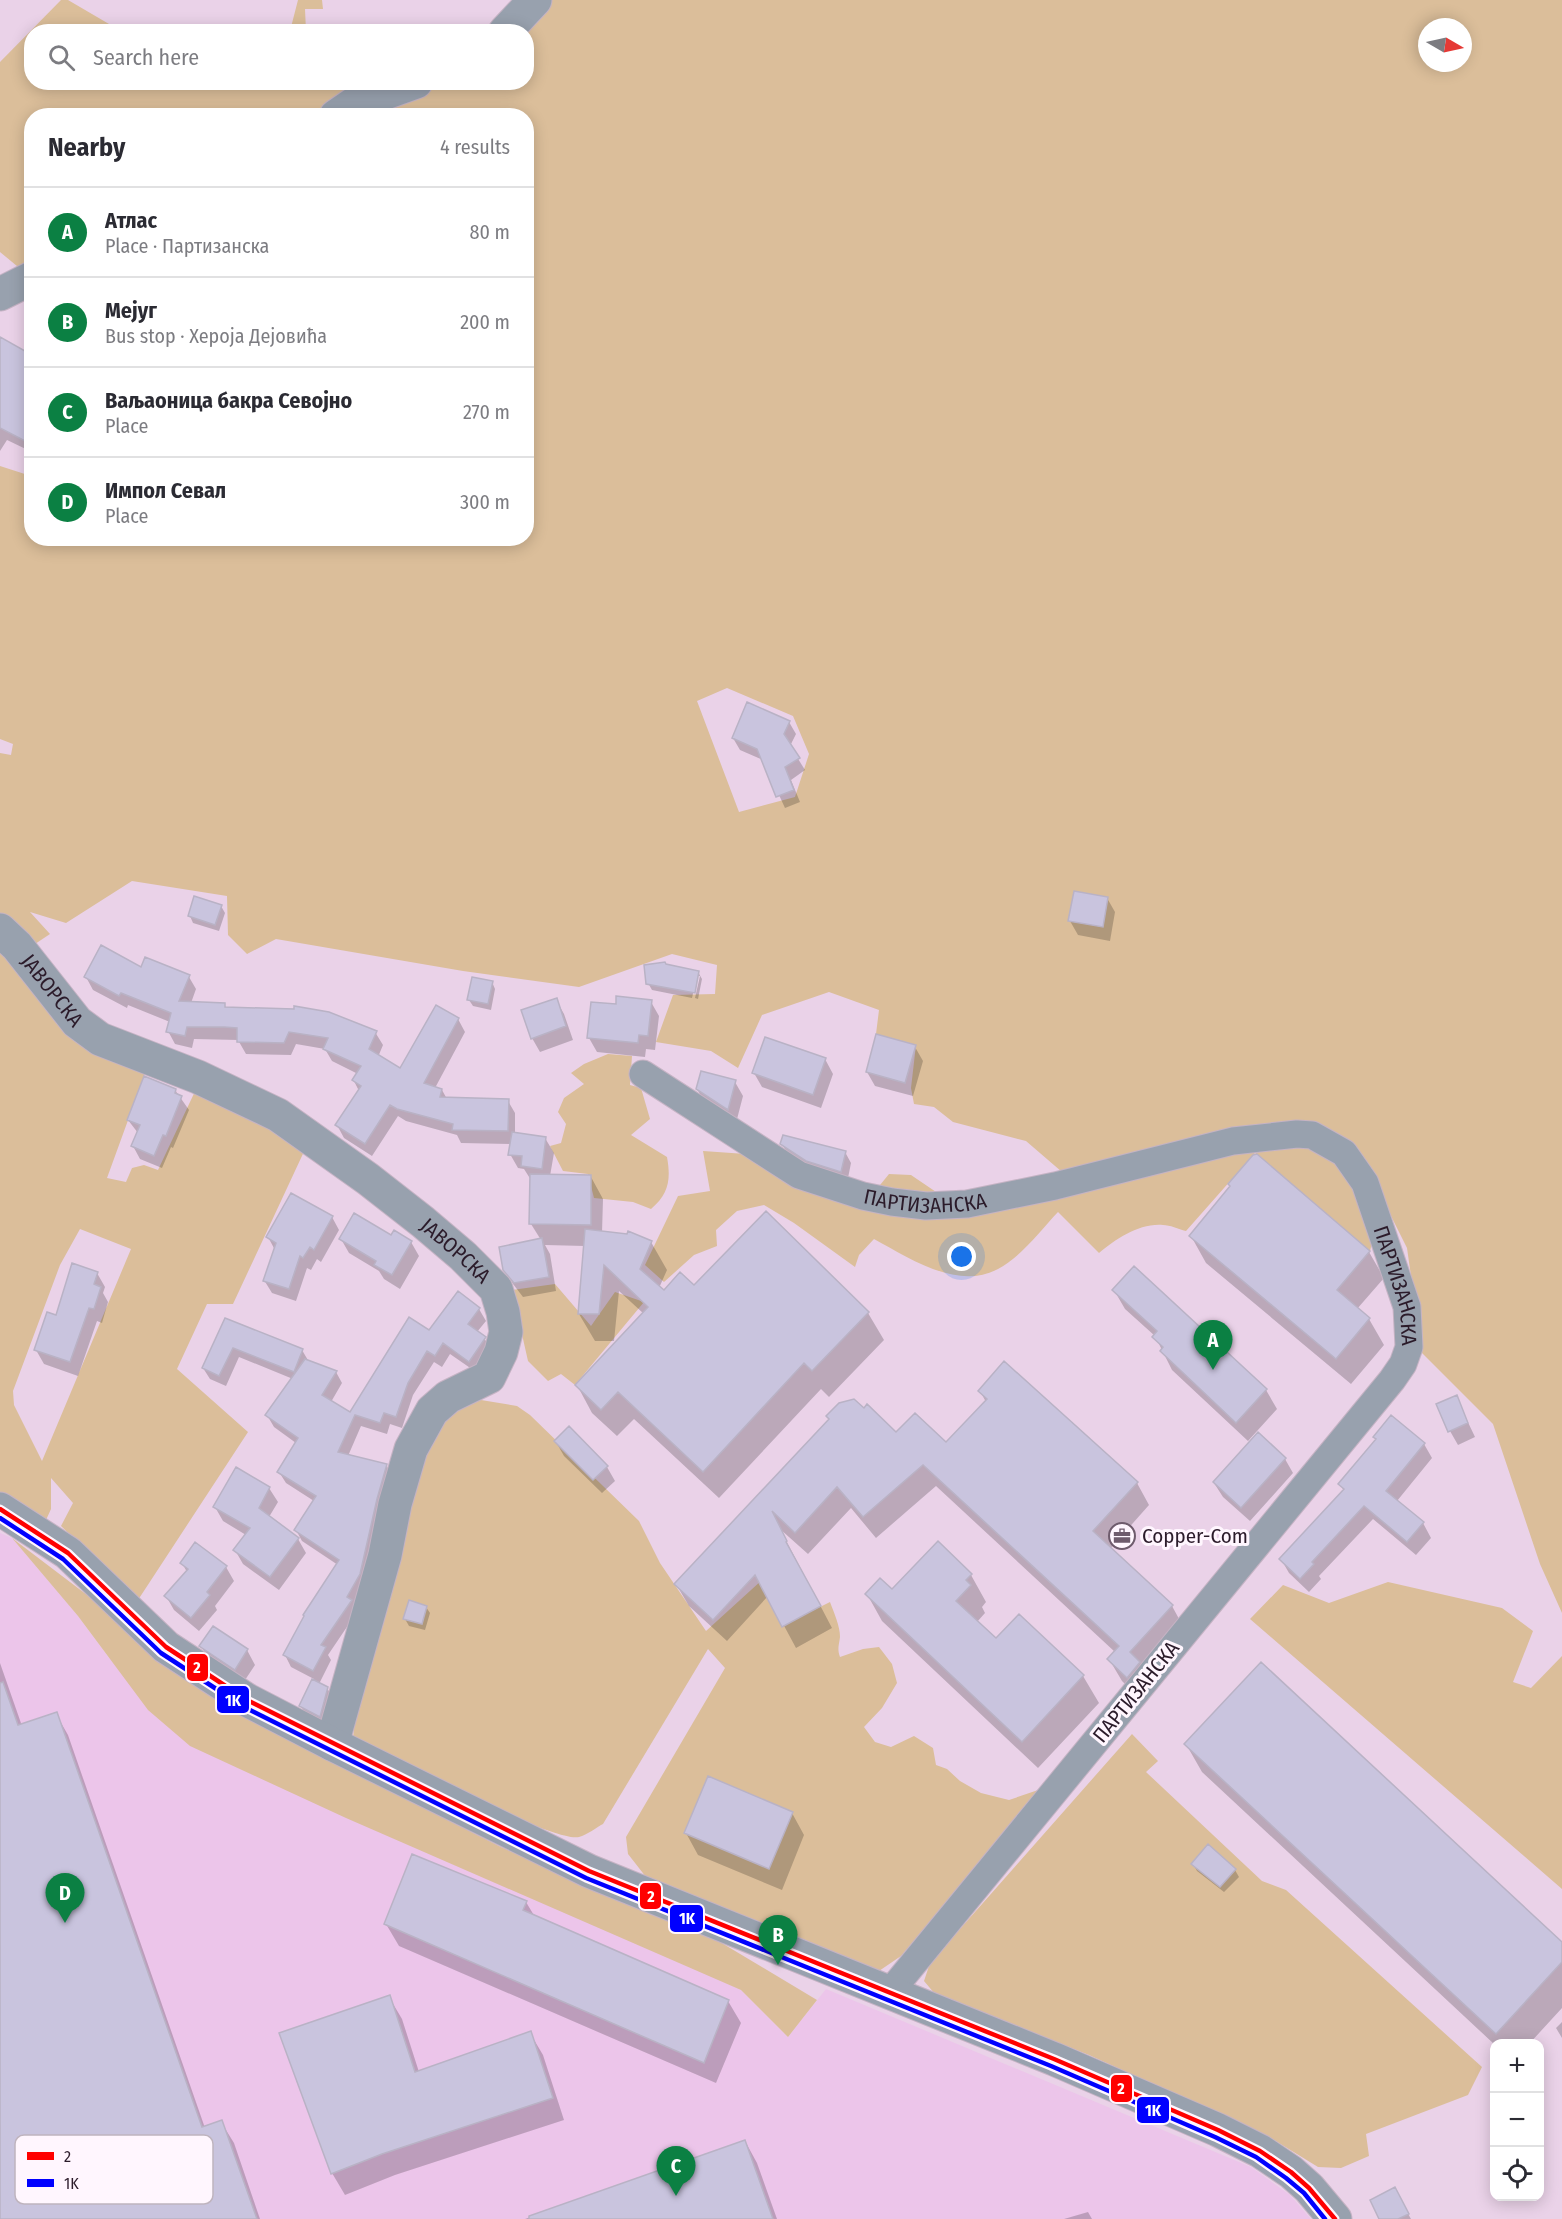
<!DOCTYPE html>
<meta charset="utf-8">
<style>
:root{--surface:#fff;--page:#f7f7f7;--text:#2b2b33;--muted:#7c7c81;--line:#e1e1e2;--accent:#0b8043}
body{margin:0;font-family:"Fira Sans Condensed",sans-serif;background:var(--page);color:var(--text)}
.controls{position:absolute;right:18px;bottom:18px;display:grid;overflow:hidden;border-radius:12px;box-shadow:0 3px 15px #0003}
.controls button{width:54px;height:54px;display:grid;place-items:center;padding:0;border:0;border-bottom:2px solid var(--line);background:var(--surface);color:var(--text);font:30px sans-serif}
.compass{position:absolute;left:1418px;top:18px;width:54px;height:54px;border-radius:50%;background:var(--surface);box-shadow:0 3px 15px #0003;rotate:99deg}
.you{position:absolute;left:962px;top:1257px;width:21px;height:21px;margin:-15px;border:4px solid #fff;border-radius:50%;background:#1a73e8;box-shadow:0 0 0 9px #1a73e833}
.badge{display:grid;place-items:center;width:39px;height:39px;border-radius:50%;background:var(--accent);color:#fff;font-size:20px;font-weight:700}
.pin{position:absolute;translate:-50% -50px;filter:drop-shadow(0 2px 3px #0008)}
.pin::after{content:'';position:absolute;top:32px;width:21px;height:18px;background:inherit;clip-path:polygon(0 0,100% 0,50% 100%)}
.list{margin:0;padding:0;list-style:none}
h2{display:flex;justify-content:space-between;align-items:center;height:78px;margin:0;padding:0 24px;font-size:26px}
h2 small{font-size:20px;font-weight:400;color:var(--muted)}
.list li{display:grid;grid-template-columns:39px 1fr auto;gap:18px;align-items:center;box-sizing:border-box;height:90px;padding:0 24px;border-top:2px solid var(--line)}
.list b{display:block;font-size:22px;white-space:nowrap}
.list p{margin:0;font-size:20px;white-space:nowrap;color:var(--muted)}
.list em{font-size:20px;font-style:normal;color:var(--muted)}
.icon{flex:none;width:33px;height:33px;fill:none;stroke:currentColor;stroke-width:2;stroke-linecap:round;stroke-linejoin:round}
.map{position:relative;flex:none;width:1562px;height:2219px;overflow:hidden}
.search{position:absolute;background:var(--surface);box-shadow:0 3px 15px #0003;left:24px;top:24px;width:510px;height:66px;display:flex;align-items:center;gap:15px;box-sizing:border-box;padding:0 21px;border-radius:24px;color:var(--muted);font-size:22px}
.panel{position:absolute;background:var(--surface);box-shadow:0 3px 15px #0003;left:24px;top:108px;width:510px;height:438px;border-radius:24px}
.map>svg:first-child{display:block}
.built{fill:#ecc5ea}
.green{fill:#dbbe9a;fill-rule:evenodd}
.shadow{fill:#0003}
.building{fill:#c9c4de;stroke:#b9b2c5;stroke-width:1.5}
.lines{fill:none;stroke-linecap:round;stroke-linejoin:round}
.minor-casing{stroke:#c5b3c4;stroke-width:29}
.tertiary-casing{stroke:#c5b3c4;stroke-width:35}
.minor{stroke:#98a1ae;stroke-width:27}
.tertiary{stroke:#98a1ae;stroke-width:33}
.bus-1-casing{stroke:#fff6fe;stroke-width:9}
.bus-2-casing{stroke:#fff6fe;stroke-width:9}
.bus-1{stroke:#f00;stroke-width:4.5}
.bus-2{stroke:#00f;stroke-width:4.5}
.labels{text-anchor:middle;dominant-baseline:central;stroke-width:6;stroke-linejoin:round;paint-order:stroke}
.street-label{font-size:21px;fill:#2b1b2a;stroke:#fff6fe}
.poi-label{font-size:21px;fill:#2b1b2a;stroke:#fff6fe;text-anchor:start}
.key{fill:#fff6fe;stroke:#bfb4be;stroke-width:1.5}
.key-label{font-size:16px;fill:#2b1b2a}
.line-badge{stroke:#fff6fe;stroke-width:2}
.badge-label{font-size:16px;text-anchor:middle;font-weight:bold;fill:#fff}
</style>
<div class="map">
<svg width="1562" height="2219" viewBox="0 0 1562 2219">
<rect width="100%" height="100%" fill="#ead2e8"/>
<!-- built -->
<path class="built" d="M0 1533 12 1538 78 1616 109 1658 741 1990 788 2037 826 1989 1251 2167 1290 2195 1311 2219H0Z"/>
<!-- green -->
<path class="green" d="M61 0H68L121 31 32 32V82H207L213 86 225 82H526V32L484 31 496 23 515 0H1562V1613L1540 1564 1493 1424 1418 1349 1416 1311 1407 1248 1374 1182 1372 1243 1370 1251 1255 1153 1186 1231C1178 1229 1170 1225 1163 1225 1139 1223 1116 1239 1099 1253L1058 1212C1040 1231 1022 1256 998 1269 958 1291 909 1258 874 1239L859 1255 855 1267 794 1223 764 1205 737 1211 716 1230 717 1246 694 1255 664 1282 645 1265 678 1196 710 1191 703 1151 760 1155 876 1190 889 1174 911 1175 942 1196 1069 1178 1026 1141 953 1122 934 1107 914 1104 911 1088 916 1045 876 1034 879 1010 829 992 762 1015 738 1068 711 1051 656 1042 673 995 715 994 717 965 672 954 579 987 463 971 276 939 247 954 228 935 227 896 132 881 66 923 30 912 50 934 29 948 0 917V753L11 755 13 744 0 739V466L31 476 32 538H526V116H32L31 268 23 271 0 252V62ZM1427 27H1463V63H1427ZM727 688 793 716 809 754 795 797 739 812 697 701Z
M298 0H322L323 9H305L306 31H290Z
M0 946 147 1068 107 1178 126 1182 132 1168 144 1165 158 1170 198 1085 308 1143 233 1304H207L177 1369 248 1432 138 1600 61 1526 73 1503 51 1478V1509L46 1520 0 1494ZM80 1229 131 1249 42 1461 14 1405 13 1391 60 1265Z
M608 1054 632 1056 630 1085 641 1088 650 1119 631 1135 667 1157C671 1179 669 1194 651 1209L633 1202 594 1198 588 1174 563 1171 550 1146 561 1143 566 1124 558 1112 564 1098 584 1084 571 1073 584 1064Z
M555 1284 591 1326 615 1292 644 1302 575 1385 561 1374 548 1381 528 1361 512 1290Z
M481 1400 517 1406 530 1415 639 1521 660 1563 706 1631 762 1580 782 1626 830 1602C834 1613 840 1626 840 1637 839 1645 837 1649 840 1657L863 1649 879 1647 892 1664 897 1683 882 1708 864 1727 875 1742 891 1747 914 1736 933 1748 936 1765 947 1769 960 1781 981 1793 1009 1800 1044 1788 901 1956 879 1971 861 1966 646 1877 628 1854 626 1837 725 1668 708 1649 603 1824C597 1827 587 1835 579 1837 552 1843 388 1755 353 1738L361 1664 425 1443 450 1411Z
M12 1538 95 1601 182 1677 293 1742 503 1848 715 1939 817 2000 788 2037 741 1990 346 1818 190 1746 148 1710 78 1616Z
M1388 1582 1502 1608 1533 1631 1513 1682 1531 1688 1562 1656V1889L1250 1619 1283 1585 1329 1603Z
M1132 1734 1158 1761 1146 1772 1262 1881 1286 1890 1482 2067 1468 2095 1366 2134 1369 2156 1341 2168 1318 2167 1269 2137 1089 2055 935 1994 924 1981 930 1963Z"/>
<!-- shadow -->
<path class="shadow" d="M0 409 32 426V452L7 440 0 451Z
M789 722 796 734 790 746 805 770 791 780 800 802 785 808 763 760 740 750 733 738Z
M1107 898 1115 912 1110 941 1078 935 1070 921Z
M221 906 225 913 219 931 193 923 190 916Z
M142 969 189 977 196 989 191 1003 224 1004 226 1008 375 1032 383 1045 378 1057 401 1070 458 1019 465 1032 435 1088 442 1090 447 1099 508 1101 515 1113V1134L545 1138 554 1153 550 1176 591 1177 603 1199 602 1233 651 1242 667 1270 659 1288 664 1292 694 1287 868 1313 884 1340 829 1397 821 1389 719 1498 634 1419 617 1436 592 1413 577 1385 644 1314 619 1291 614 1341H595L579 1314 585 1246 545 1245 550 1254 556 1291 523 1297 513 1284 505 1269 541 1240 531 1224V1180L524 1169 518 1168 510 1154 511 1144 461 1143 457 1135 406 1121 398 1116 372 1156 344 1138 337 1125 359 1091 354 1081 358 1074 332 1061 325 1049 296 1044 291 1055 246 1054 238 1040 194 1039 192 1048 175 1044 168 1031 170 1022 128 1005 127 1008 93 990 86 977Z
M698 972 702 979 698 999 695 998 700 976H697L692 998 652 990 648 983Z
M492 982 495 989 491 1010 473 1006 469 1000Z
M556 1000 564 1014 573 1040 540 1052 532 1038Z
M651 1002 659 1016 655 1050 646 1049 645 1057 597 1052 589 1038 617 1006Z
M915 1047 923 1061 913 1096 875 1086 867 1072Z
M825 1059 833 1074 821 1108 762 1087 754 1073Z
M735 1082 743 1096 736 1123 706 1104 697 1089Z
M175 1090 189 1110 173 1148 171 1147 162 1168 140 1159 133 1146 138 1133 128 1120Z
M782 1144 845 1152 851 1163 847 1183 789 1156Z
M332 1217 339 1230 321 1262 317 1259 311 1270 307 1268 296 1301 272 1293 264 1280 275 1250 268 1237Z
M1191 1236 1369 1252 1384 1278 1357 1309 1369 1319 1384 1345 1351 1384 1206 1263Z
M391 1237 411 1242 419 1256 400 1289 384 1279 379 1271 349 1253 341 1239Z
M1134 1268 1266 1390 1277 1409 1248 1441 1172 1370 1155 1336 1125 1309 1114 1290Z
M97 1273 105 1287 103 1293 108 1302 102 1323 97 1321 78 1376 44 1364 36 1350 57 1317Z
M479 1309 486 1321 477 1332 484 1338 491 1349 476 1372 450 1354 442 1367 434 1362 413 1395 402 1428 390 1424 387 1434 361 1426 348 1456 386 1465 393 1477 357 1612 328 1655 331 1660 319 1684 327 1688 336 1703 328 1730 309 1720 301 1706 314 1679 291 1667 285 1655 338 1565 302 1541 296 1530 314 1501 286 1483 279 1472 296 1443 274 1427 267 1415 293 1379 239 1357 226 1386 210 1379 203 1368 226 1320 302 1350 309 1362 336 1372 342 1383 331 1402 350 1414 429 1332Z
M980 1391 1137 1483 1149 1505 1110 1549 1172 1606 1184 1628 1140 1699 1122 1681 1109 1659 1115 1652 936 1486 876 1538 851 1508 808 1554 780 1529 832 1628 796 1648 768 1596 727 1641 689 1606 676 1584 830 1420 946 1445 986 1402Z
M1456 1397 1475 1437 1458 1445 1450 1431Z
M1375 1437 1424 1444 1432 1458 1397 1501 1423 1523 1431 1538 1416 1555 1373 1519 1319 1576 1321 1579 1309 1592 1289 1573 1281 1559 1344 1491 1340 1484 1377 1440Z
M556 1442 607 1467 615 1481 602 1493 564 1456Z
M1285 1459 1293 1473 1250 1521 1223 1497 1214 1483Z
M269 1488 278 1502 269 1517 298 1539 306 1553 279 1590 243 1564 235 1550 246 1535 223 1521 215 1507Z
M182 1563 226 1567 234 1581 215 1606 217 1610 199 1631 174 1610 166 1596 187 1572Z
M971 1575 986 1602 982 1607 985 1613 977 1622 996 1640 1083 1676 1099 1703 1038 1768 882 1621 867 1594Z
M426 1607 430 1613 425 1630 409 1626 405 1619Z
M201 1646 247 1650 255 1665 243 1683 209 1660Z
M0 1663 22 1726 56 1714 68 1735 205 2128 221 2122 234 2143 260 2219H0Z
M1186 1744 1562 1944V2008L1529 2044H1494L1202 1772Z
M792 1813 804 1835 782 1890 698 1855 686 1833Z
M1208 1846 1235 1870 1239 1877 1224 1892 1197 1871 1193 1864Z
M526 1902 535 1917 728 2001 741 2023 716 2083 399 1946 386 1924Z
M389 1997 402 2019 419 2072 530 2033 543 2055 564 2120 395 2175 345 2195 332 2173Z
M1562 2022V2038L1556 2028Z
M745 2141 757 2163 777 2219H525Z
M1402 2203 1411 2219H1381Z
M1088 2212 1092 2219H1064Z"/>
<!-- building -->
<path class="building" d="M0 337 32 355V429L25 441 0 428Z
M747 702 790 721 784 734 800 758 785 767 794 790 776 797 757 749 732 738Z
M1074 891 1108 897 1103 927 1068 921Z
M194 896 222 905 215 925 188 916Z
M101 945 141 967 145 957 190 975 179 1001 225 1003V1007L294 1009V1006L329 1012 377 1031 369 1049 400 1068 436 1005 459 1018 424 1083 442 1089 440 1097 509 1099 508 1131 452 1130 453 1124 397 1109 390 1105 365 1144 335 1125 361 1086 352 1080 361 1066 323 1049 328 1038 289 1032 284 1043 237 1042V1028L224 1027H187L185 1036 166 1032 171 1013 121 993 119 996 84 977Z
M665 962 666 964 699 971 695 993 646 984 644 965Z
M472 977 493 981 488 1004 467 1000Z
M616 996 652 1000 648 1036 639 1035 638 1043 587 1038 591 1002 616 1004Z
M557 998 566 1026 531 1039 521 1010Z
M876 1034 916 1045 905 1083 866 1072Z
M765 1037 826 1058 813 1095 752 1073Z
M701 1071 736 1080 728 1110 696 1089Z
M144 1076 176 1089 175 1093 182 1096 166 1136 163 1135 154 1156 131 1146 140 1125 127 1120Z
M512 1132 546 1137 542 1169 521 1166 522 1156 508 1155Z
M783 1135 846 1151 841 1172 806 1161 780 1144Z
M1257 1154 1370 1251 1337 1290 1370 1318 1336 1359 1189 1236 1230 1186 1228 1184 1253 1155Z
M530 1174 591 1175V1225L529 1224Z
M291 1193 333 1216 314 1250 310 1247 303 1258 300 1256 289 1289 263 1281 276 1243 266 1237Z
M766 1211 869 1312 812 1371 804 1363 703 1472 618 1392 601 1410 575 1385 648 1307 604 1265 599 1314H578L585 1229 627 1234 628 1231 652 1241 640 1269 664 1290 680 1272 694 1285Z
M354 1213 391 1235 394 1230 412 1241 392 1275 374 1265 376 1261 339 1239Z
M542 1238 549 1277 514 1283 503 1270 499 1247Z
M72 1263 98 1272 94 1284 101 1287 94 1309 89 1308 70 1362 34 1350 47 1312 56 1315Z
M1134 1266 1267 1389 1236 1423 1160 1351 1163 1347 1152 1337 1157 1331 1112 1290Z
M458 1291 480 1308 468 1324 486 1337 469 1362 443 1343 435 1356 427 1351 408 1383 396 1417 384 1413 380 1423 355 1415 338 1452 387 1464 377 1499 360 1574 347 1597 352 1600 321 1645 326 1647 313 1671 283 1655 304 1616 303 1615 339 1560 294 1530 316 1496 277 1472 298 1438 265 1415 305 1359 337 1371 322 1395 350 1412 409 1317 429 1330Z
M225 1318 303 1349 294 1372 233 1348 219 1376 202 1368Z
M1004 1361 1138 1482 1093 1531 1173 1605 1130 1652 1140 1662 1127 1678 1107 1659 1119 1646 923 1465 863 1517 837 1487 795 1533 772 1511 787 1541 786 1542 821 1606 782 1627 755 1575 713 1620 674 1584 829 1419 826 1416 839 1403 854 1399 864 1408 867 1404 896 1432 915 1413 946 1442 987 1399 978 1391Z
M1457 1395 1468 1423 1448 1432 1436 1404Z
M1391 1415 1425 1443 1386 1491 1424 1522 1407 1542 1364 1506 1312 1562 1314 1564 1300 1579 1279 1559 1344 1489 1338 1484 1376 1439 1373 1437Z
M569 1426 608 1466 593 1480 554 1441Z
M1258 1432 1286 1458 1241 1508 1213 1482Z
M236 1467 270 1487 259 1508 299 1538 270 1577 233 1550 250 1528 213 1507Z
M938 1541 972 1574 966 1580 971 1585 956 1601 996 1638 1019 1614 1084 1675 1022 1742 865 1594 880 1578 892 1589Z
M195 1542 227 1566 207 1592 210 1595 191 1618 164 1596 188 1569 180 1563Z
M409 1600 427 1606 422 1624 403 1619Z
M213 1626 248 1649 235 1670 199 1646Z
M1261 1662 1562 1942V1962L1496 2034 1184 1744Z
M312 1679 328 1687 320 1717 299 1706Z
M3 1682 18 1725 57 1712 202 2127 222 2120 257 2219H0V1683Z
M708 1776 793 1812 769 1869 684 1833Z
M1208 1844 1236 1869 1220 1887 1191 1864Z
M412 1854 527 1901 523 1910 729 2000 704 2063 384 1924Z
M390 1995 415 2072 531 2031 553 2098 382 2154 331 2174 279 2033Z
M745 2140 773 2219H529V2216Z
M1395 2187 1409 2214 1398 2219H1379L1370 2200Z"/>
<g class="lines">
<defs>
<g id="minor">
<path id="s1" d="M643 1074 799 1175 863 1196 892 1202 926 1206 967 1204 1055 1186 1233 1141 1297 1134 1312 1135 1344 1153 1365 1183 1407 1307 1409 1347 1403 1364 1392 1380 890 1992"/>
</g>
<g id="tertiary">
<path d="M505 32 535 0"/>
<path d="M336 116 352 105 416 82"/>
<path d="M0 294 32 278"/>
<path id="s2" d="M0 930 17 946 77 1022 100 1039 198 1077 278 1115 368 1179 423 1222 463 1256 496 1289 503 1312 506 1332 501 1352 489 1377 448 1397 432 1411 411 1449 395 1504 385 1555 332 1744"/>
<path d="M0 1509 68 1553 166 1647 247 1700 332 1744 589 1871 1054 2059 1218 2130 1260 2151 1291 2172 1309 2188 1335 2219"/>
</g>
</defs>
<!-- minor casing -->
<use href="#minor" class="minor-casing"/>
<!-- tertiary casing -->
<use href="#tertiary" class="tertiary-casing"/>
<!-- minor -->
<use href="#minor" class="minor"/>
<!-- tertiary -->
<use href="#tertiary" class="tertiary"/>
<defs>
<path id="bus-1" d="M0 1509 68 1553 166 1647 247 1700 589 1871 1054 2059 1218 2130 1260 2151 1291 2172 1309 2188 1335 2219"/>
<path id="bus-2" d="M0 1518 63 1559 161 1653 244 1707 586 1878 1051 2066 1215 2137 1256 2157 1286 2178 1304 2193 1325 2219"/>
</defs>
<!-- bus-1 casing -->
<use href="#bus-1" class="bus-1-casing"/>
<!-- bus-2 casing -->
<use href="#bus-2" class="bus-2-casing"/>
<!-- bus-1 -->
<use href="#bus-1" class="bus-1"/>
<!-- bus-2 -->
<use href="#bus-2" class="bus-2"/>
</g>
<!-- icons -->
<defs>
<symbol id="office-ring" viewBox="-11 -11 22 22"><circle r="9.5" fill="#fff6fe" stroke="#6e5b6c" stroke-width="1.5"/><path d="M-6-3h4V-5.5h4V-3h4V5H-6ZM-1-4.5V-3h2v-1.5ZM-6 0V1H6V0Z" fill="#6e5b6c"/></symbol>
</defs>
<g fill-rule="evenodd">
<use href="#office-ring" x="1107" y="1521" width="30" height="30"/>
</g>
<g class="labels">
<!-- street labels -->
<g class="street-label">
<text stroke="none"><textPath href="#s2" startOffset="80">ЈАВОРСКА</textPath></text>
<text stroke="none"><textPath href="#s1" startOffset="316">ПАРТИЗАНСКА</textPath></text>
<text stroke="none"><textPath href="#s2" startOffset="566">ЈАВОРСКА</textPath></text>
<text stroke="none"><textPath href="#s1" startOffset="892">ПАРТИЗАНСКА</textPath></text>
<text transform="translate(1136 1692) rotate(-51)">ПАРТИЗАНСКА</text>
</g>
<!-- poi labels -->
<g class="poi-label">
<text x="1142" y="1536">Copper-Com</text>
</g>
</g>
<!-- legend -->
<rect x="15" y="2135" width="198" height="69" rx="9" class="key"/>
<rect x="27" y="2152" width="27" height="8" fill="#f00"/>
<rect x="27" y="2179" width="27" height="8" fill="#00f"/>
<g class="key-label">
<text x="64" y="2162">2</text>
<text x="64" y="2189">1K</text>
</g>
<g class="line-badge">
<rect x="186" y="1653" width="23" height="29" rx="6" fill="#f00"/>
<rect x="216" y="1685" width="34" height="29" rx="6" fill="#00f"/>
<rect x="639" y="1882" width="23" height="28" rx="6" fill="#f00"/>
<rect x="669" y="1904" width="35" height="29" rx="6" fill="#00f"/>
<rect x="1110" y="2074" width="23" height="29" rx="6" fill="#f00"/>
<rect x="1136" y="2096" width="34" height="28" rx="6" fill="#00f"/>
</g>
<g class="badge-label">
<text x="197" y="1673">2</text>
<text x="233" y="1706">1K</text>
<text x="651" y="1902">2</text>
<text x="687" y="1924">1K</text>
<text x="1121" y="2094">2</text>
<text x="1153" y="2116">1K</text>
</g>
</svg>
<div class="controls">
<button>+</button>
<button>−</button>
<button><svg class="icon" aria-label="locate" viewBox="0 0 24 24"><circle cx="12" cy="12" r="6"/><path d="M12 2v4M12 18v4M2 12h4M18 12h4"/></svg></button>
</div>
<svg class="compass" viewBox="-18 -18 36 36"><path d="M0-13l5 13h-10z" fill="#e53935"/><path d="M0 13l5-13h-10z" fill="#7c7c81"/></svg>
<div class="you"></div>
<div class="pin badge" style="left:1213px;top:1370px">A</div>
<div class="pin badge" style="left:778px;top:1965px">B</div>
<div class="pin badge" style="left:676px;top:2196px">C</div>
<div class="pin badge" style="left:65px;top:1923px">D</div>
<div class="search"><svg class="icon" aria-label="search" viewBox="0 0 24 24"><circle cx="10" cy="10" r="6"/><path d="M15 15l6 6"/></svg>Search here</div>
<section class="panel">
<h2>Nearby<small>4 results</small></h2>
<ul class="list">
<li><span class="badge">A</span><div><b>Атлас</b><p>Place · Партизанска</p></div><em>80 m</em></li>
<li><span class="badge">B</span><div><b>Мејуг</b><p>Bus stop · Хероја Дејовића</p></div><em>200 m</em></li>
<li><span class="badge">C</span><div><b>Ваљаоница бакра Севојно</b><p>Place</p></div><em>270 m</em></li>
<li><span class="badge">D</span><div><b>Импол Севал</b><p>Place</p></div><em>300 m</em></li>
</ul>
</section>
</div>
